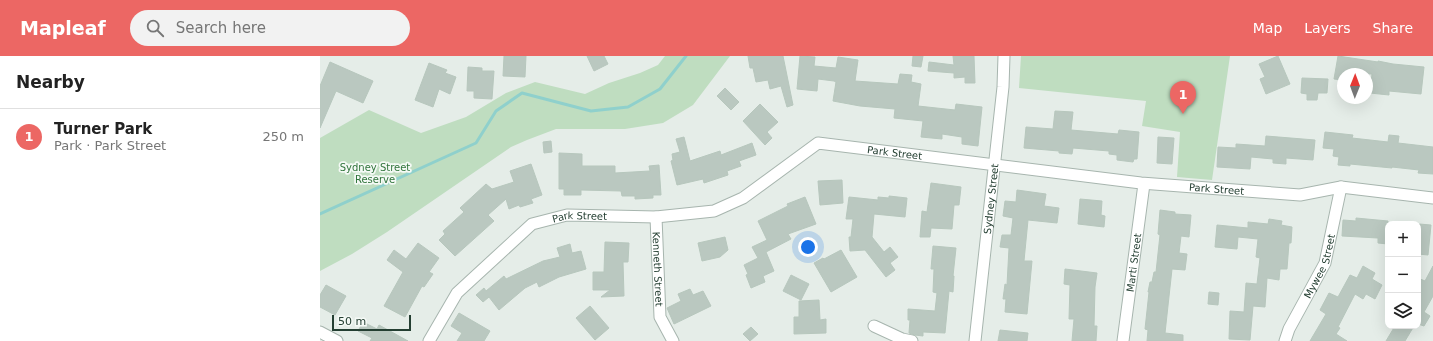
<!DOCTYPE html>
<meta charset="utf-8">
<style>
:root{--surface:#fff;--page:#f2f2f2;--text:#222;--muted:#767676;--line:#e0e0e0;--accent:#ec6764}
body{margin:0;font-family:"DejaVu Sans",sans-serif;background:var(--page);color:var(--text)}
.controls{position:absolute;right:12px;bottom:12px;display:grid;overflow:hidden;border-radius:8px;box-shadow:0 4px 16px #0002}
.controls button{width:36px;height:36px;display:grid;place-items:center;padding:0;border:0;border-bottom:1px solid var(--line);background:var(--surface);color:var(--text);font:20px sans-serif}
.compass{position:absolute;left:1017px;top:12px;width:36px;height:36px;border-radius:50%;background:var(--surface);box-shadow:0 4px 16px #0002;rotate:1deg}
.scale{position:absolute;left:12px;bottom:10px;width:79px;box-sizing:border-box;padding-left:4px;border:2px solid #243f32;border-top:0;font-size:11px;line-height:14px;white-space:nowrap;color:#243f32;-webkit-text-stroke:3px #f5faf6;paint-order:stroke}
.you{position:absolute;left:488px;top:191px;width:14px;height:14px;margin:-10px;border:3px solid #fff;border-radius:50%;background:#1a73e8;box-shadow:0 0 0 6px #1a73e833}
.badge{display:grid;place-items:center;width:26px;height:26px;border-radius:50%;background:var(--accent);color:#fff;font-size:13px;font-weight:700}
.pin{position:absolute;translate:-50% -33px;filter:drop-shadow(0 1px 2px #0008)}
.pin::after{content:'';position:absolute;top:21px;width:14px;height:12px;background:inherit;clip-path:polygon(0 0,100% 0,50% 100%)}
.list{margin:0;padding:0;list-style:none}
h2{display:flex;justify-content:space-between;align-items:center;height:52px;margin:0;padding:0 16px;font-size:17px}
h2 small{font-size:13px;font-weight:400;color:var(--muted)}
.list li{display:grid;grid-template-columns:26px 1fr auto;gap:12px;align-items:center;box-sizing:border-box;height:56px;padding:0 16px;border-top:1px solid var(--line)}
.list b{display:block;font-size:15px;white-space:nowrap}
.list p{margin:0;font-size:13px;white-space:nowrap;color:var(--muted)}
.list em{font-size:13px;font-style:normal;color:var(--muted)}
.icon{flex:none;width:22px;height:22px;fill:none;stroke:currentColor;stroke-width:2;stroke-linecap:round;stroke-linejoin:round}
.map{position:relative;flex:none;width:1113px;height:285px;overflow:hidden}
header{display:flex;align-items:center;gap:24px;box-sizing:border-box;height:56px;padding:0 20px;background:var(--accent);color:#fff}
header strong{font-size:19px}
nav{display:flex;gap:22px;margin-inline-start:auto;font-size:14px}
.search{width:280px;height:36px;background:var(--page);display:flex;align-items:center;gap:10px;box-sizing:border-box;padding:0 14px;border-radius:22px;color:var(--muted);font-size:15px}
main{display:flex}
aside{flex:1;background:var(--surface)}
.map>svg:first-child{display:block}
.green{fill:#bfddc0}
.lines{fill:none;stroke-linecap:round;stroke-linejoin:round}
.stream{stroke:#8fd0cc;stroke-width:3}
.building{fill:#bac8c0;stroke:#b7c7bd}
.minor-casing{stroke:#a7b5ae;stroke-width:13}
.minor{stroke:#fff;stroke-width:11}
.labels{text-anchor:middle;dominant-baseline:central;stroke-width:3.5;stroke-linejoin:round;paint-order:stroke}
.street-label{font-size:10px;fill:#243f32;stroke:#f5faf6}
.park-label{font-size:10px;fill:#30743b;stroke:#f5faf6}
</style>
<header>
<strong>Mapleaf</strong>
<div class="search"><svg class="icon" aria-label="search" viewBox="0 0 24 24"><circle cx="10" cy="10" r="6"/><path d="M15 15l6 6"/></svg>Search here</div>
<nav><a>Map</a><a>Layers</a><a>Share</a></nav>
</header>
<main>
<aside>
<h2>Nearby<small></small></h2>
<ul class="list">
<li><span class="badge">1</span><div><b>Turner Park</b><p>Park · Park Street</p></div><em>250 m</em></li>
</ul>
</aside>
<div class="map">
<svg width="1113" height="285" viewBox="0 0 1113 285">
<rect width="100%" height="100%" fill="#e5ede8"/>
<!-- green -->
<path class="green" d="M345 0H410L373 49 343 67 305 73H236L207 84 191 91 67 176 32 198 0 215V82L49 54 101 77 146 61 186 37 215 26 265 38 289 27 320 17 338 9Z
M701 0H910L892 124 857 121 860 76 822 70 826 45 699 32Z"/>
<g class="lines">
<!-- stream -->
<path class="stream" d="M0 158 156 87 176 55 202 37 271 55 308 51 340 33 366 0"/>
</g>
<!-- building -->
<path class="building" d="M184 0H206L205 21 183 20Z
M267 0H284L288 8 274 15Z
M428 0H463L473 49 467 51 461 30 450 33 448 24 436 26 433 12H430Z
M480 0 495 1 494 10 516 12 518 1 538 4 535 25 578 28 580 18 592 19 591 26 601 28 598 50 635 54 636 48 662 51 658 90 642 88V81L622 78V83L601 81 603 65 574 62 575 53 540 50 513 45 516 26 514 25 498 23 497 35 477 33Z
M593 0H603L601 11 592 10Z
M633 0H654L655 27H645V21L634 22V17L608 15 609 6 634 9Z
M958 0 970 28 946 38 940 23 945 21 939 8Z
M1018 0 1058 6V5L1073 8 1104 11 1101 38 1069 35V39L1050 37 1052 18 1032 17V18H1023V24L1014 23Z
M10 6 53 25 43 47 16 35 0 72V30Z
M109 7 127 14 125 17 136 21 130 38 119 33 113 51 95 44Z
M148 11 162 12V15H174L172 43 154 42V35H147Z
M982 22 1008 23 1007 37H998L997 44H987V38L981 37Z
M405 32 419 46 411 54 397 40Z
M440 48 458 66 447 76 452 82 445 89 423 65Z
M735 55 753 56 751 74 798 78 799 74 819 76 817 103H814L813 106 797 104V99L789 98V95L753 92 752 98 739 97V95L704 92 706 71 733 73Z
M1005 76 1033 79 1032 82 1068 86 1069 79 1079 80 1078 87 1113 91V118L1098 117 1099 114 1072 111V112L1030 108V110L1018 109 1019 101 1013 100 1014 93 1003 92Z
M946 80 995 84 993 104 966 102V108L953 107V103L931 101 930 113 897 111 898 91 916 92V88L945 90Z
M364 81 370 105 400 95 401 99 432 87 436 99 419 105 421 110 407 115 408 119 384 127 383 123 357 129 351 105 353 104 352 98 360 96 356 83Z
M838 81 854 82 852 108 837 107Z
M231 85 232 96 224 97 223 86Z
M239 97 262 98V110H295V117L330 115 329 110 339 109 341 139H333V142L315 143V140H302L301 135 261 134V139H244V133H239Z
M211 108 222 139 211 143 213 147 200 151 199 149 189 153 186 143 168 159 174 165 135 200 119 184 125 178 123 175 144 156 140 152 166 128 172 133 194 126 190 115Z
M522 124 523 147 500 149 498 125Z
M611 127 641 131 639 149H634L632 173 611 172 610 181H600L602 155 607 156Z
M697 134 726 138 724 150 739 152 737 167 708 164 704 205H712L707 258 685 256 686 243H683L685 228 687 229 689 192 680 191 682 179H691L693 162 683 160 685 145 696 146Z
M569 140 587 142 585 161 554 158 552 181 564 196 570 191 578 201 570 207 575 214 566 221 545 194 530 195 529 181H531L533 163H526L529 141 558 144V141L569 142Z
M485 141 496 168 468 178 471 183 446 196 454 215 443 220 445 226 431 232 426 219 428 218 424 209 438 202 432 191 447 184 438 165 468 150 467 148Z
M760 143 782 145 781 159 785 160 784 171 758 168Z
M840 154 855 156V158L871 159 869 181 861 180 859 197 867 198 865 214 852 213 845 277 863 279V285H827L828 274 825 273 829 236H828L830 226H832L834 216H836L840 179 838 178Z
M1036 162 1068 165V188L1058 187V182L1022 180 1023 164 1036 165Z
M949 163 962 165 961 169 972 171 971 187H969L967 213H960L959 224 947 222 945 251 933 250 930 284 909 283 910 255 924 256 926 227 937 228 940 202 936 201 938 183 918 181 917 193 895 191 897 169 928 172V166L948 168Z
M1099 168 1111 169 1108 199 1098 198Z
M405 181 408 194 400 201 382 205 378 187Z
M285 186 309 187 308 206H303L304 240 281 241 290 234H273V216H284Z
M98 187 119 202 109 216 113 218 104 231 102 230 85 261 64 250 83 216 67 204 74 194 86 203Z
M250 188 252 197 261 195 266 213 239 221 219 231 217 226 205 232 179 254 169 241 163 246 156 239 164 232 166 235 184 220 186 223 223 205 240 201 237 192Z
M613 190 636 192 633 220H634L633 236 629 235 625 277 603 276V280L595 279 589 277 590 264H588V253L615 255 617 237 613 236 614 213H611Z
M521 194 537 221 511 236 494 207 503 202 504 203Z
M1043 210 1055 217 1052 223 1062 229 1055 243 1046 238 1043 243 1035 238 1018 271 1020 272 1016 278 1027 285H990L1006 258 1000 254 1009 237 1018 241 1030 219 1037 222Z
M1113 210V240L1104 256 1110 260 1104 270 1098 268V222L1105 225Z
M745 213 777 217 775 231 774 270H777L776 285H752L754 263H749L750 229 744 228Z
M471 219 489 228 481 244 463 235Z
M6 229 26 240 15 259 0 251V239Z
M370 233 373 239 383 235 391 250 354 268 347 252 361 245 358 238Z
M889 236 899 237 898 249 888 248Z
M499 244 500 264 506 263V277L474 278V261H479V245Z
M270 250 289 272 275 284 256 262Z
M139 257 170 275 164 285H137L142 277 131 270Z
M43 266 57 273 59 269 88 285H50L52 282 38 275Z
M1075 270H1094L1085 285H1066Z
M431 271 438 278 430 285 423 278Z
M680 274 708 277 707 285H678Z"/>
<g class="lines">
<defs>
<g id="minor">
<path id="s1" d="M336 161 340 261 353 285"/>
<path d="M554 270 582 283 592 285"/>
<path d="M0 276 17 285"/>
<path id="s2" d="M109 285 137 237 212 168 247 159 336 161 394 155 423 142 498 87 821 127 980 139 1021 131 1113 142"/>
<path id="s3" d="M655 285 683 31 684 0"/>
<path id="s4" d="M803 285 824 128"/>
<path id="s5" d="M965 285 969 273 1005 207 1021 131"/>
</g>
</defs>
<!-- minor casing -->
<use href="#minor" class="minor-casing"/>
<!-- minor -->
<use href="#minor" class="minor"/>
</g>
<g class="labels">
<!-- street labels -->
<g class="street-label">
<text stroke="none"><textPath href="#s2" startOffset="543">Park Street</textPath></text>
<text stroke="none"><textPath href="#s2" startOffset="867">Park Street</textPath></text>
<text stroke="none"><textPath href="#s3" startOffset="143">Sydney Street</textPath></text>
<text stroke="none"><textPath href="#s2" startOffset="206">Park Street</textPath></text>
<text stroke="none"><textPath href="#s4" startOffset="79">Marti Street</textPath></text>
<text stroke="none"><textPath href="#s5" startOffset="83">Mywee Street</textPath></text>
<text stroke="none"><textPath href="#s1" startOffset="52">Kenneth Street</textPath></text>
</g>
<!-- park labels -->
<g class="park-label">
<text x="55" y="111">Sydney Street<tspan x="55" dy="12">Reserve</tspan></text>
</g>
</g>
</svg>
<div class="controls">
<button>+</button>
<button>−</button>
<button><svg class="icon" aria-label="layers" viewBox="0 0 24 24"><path d="M12 4l9 5-9 5-9-5zM3 14l9 5 9-5"/></svg></button>
</div>
<svg class="compass" viewBox="-18 -18 36 36"><path d="M0-13l5 13h-10z" fill="#e53935"/><path d="M0 13l5-13h-10z" fill="#767676"/></svg>
<div class="scale">50 m</div>
<div class="you"></div>
<div class="pin badge" style="left:863px;top:58px">1</div>
</div>
</main>
